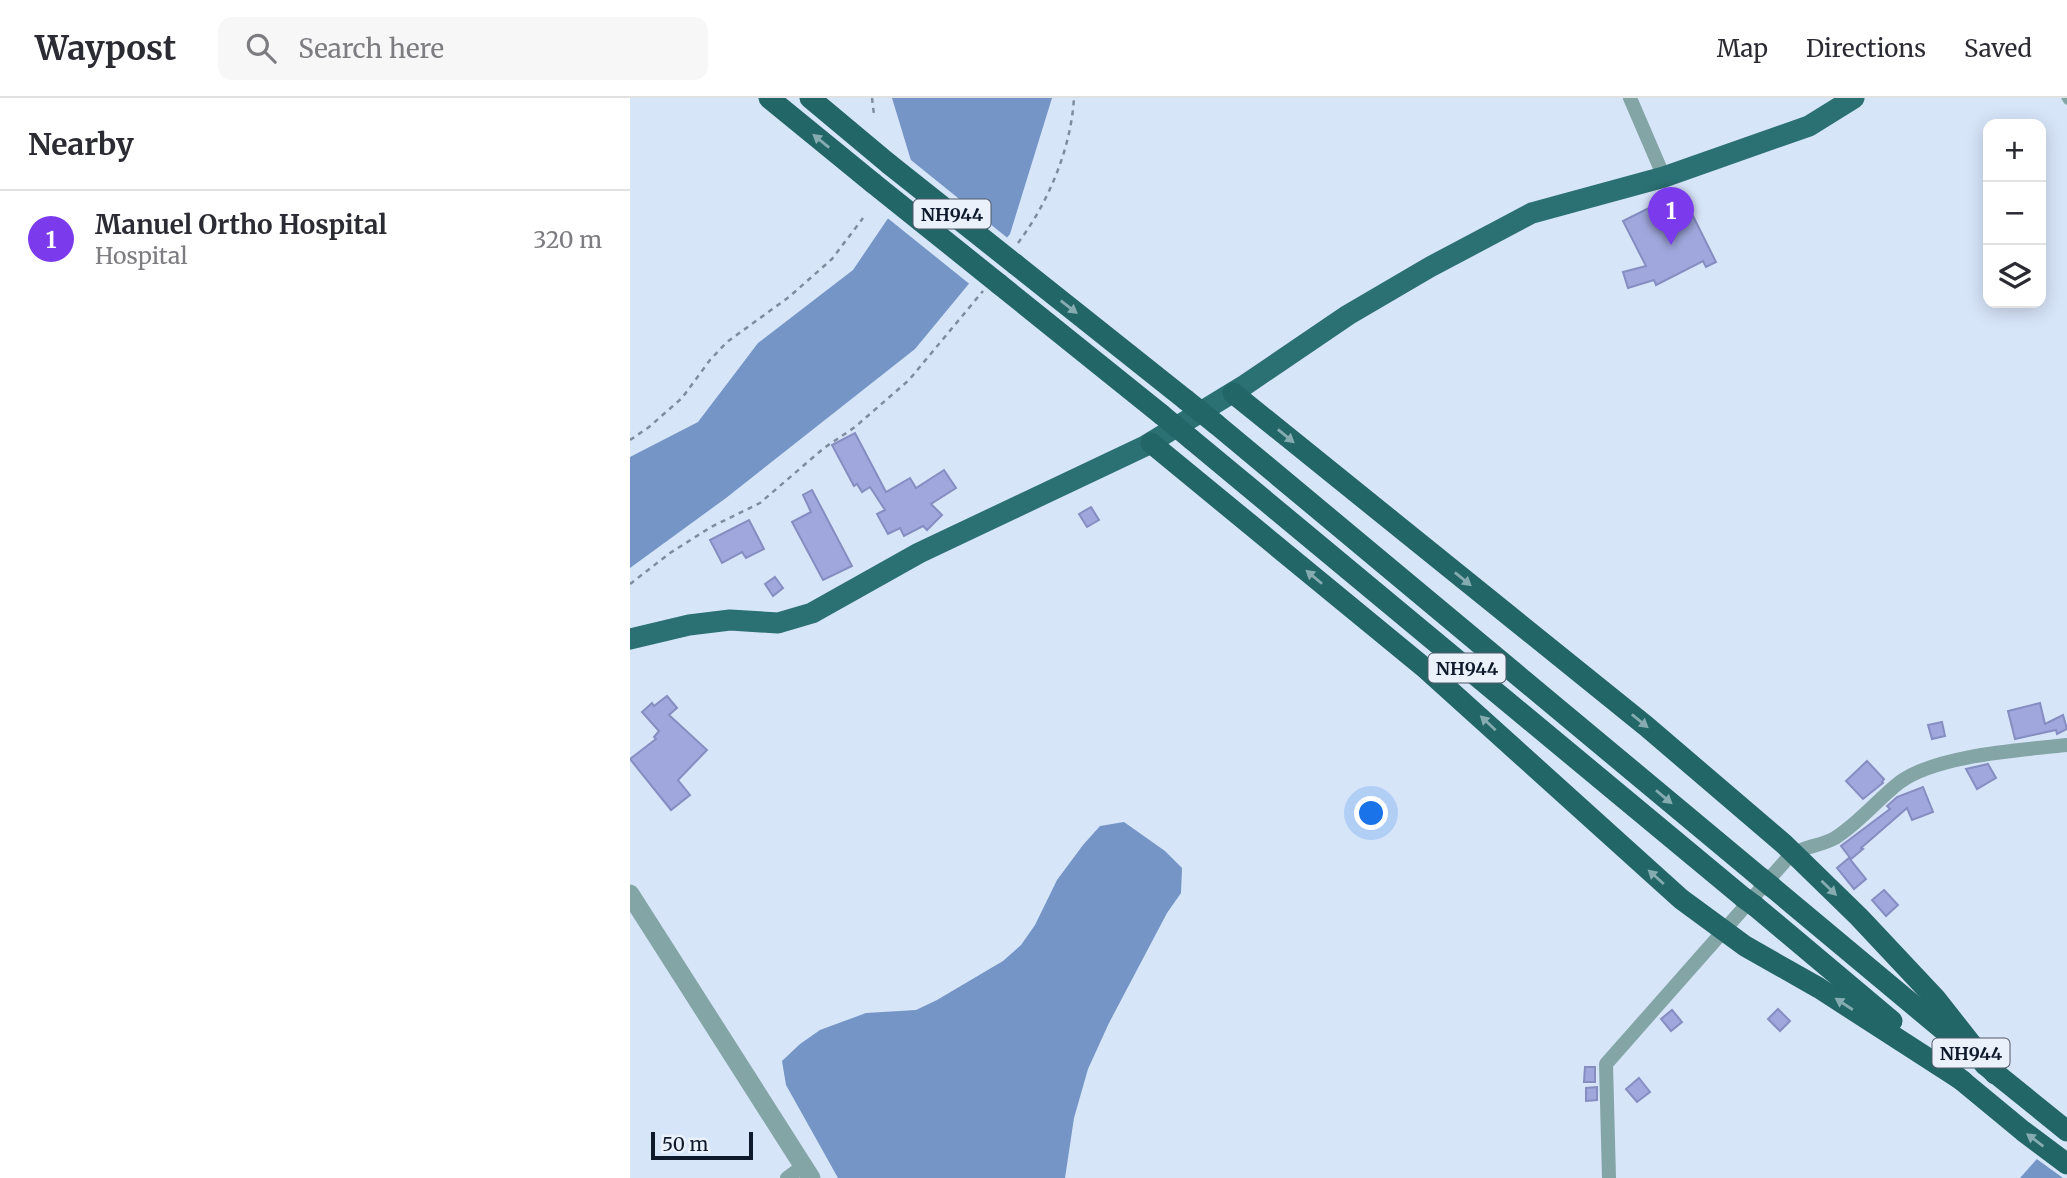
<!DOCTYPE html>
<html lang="en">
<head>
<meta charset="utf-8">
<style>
  body { margin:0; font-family:Merriweather,serif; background:#f7f7f7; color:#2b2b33 }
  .controls { position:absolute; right:21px; top:21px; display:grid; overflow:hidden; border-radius:14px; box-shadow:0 4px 18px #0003 }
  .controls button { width:63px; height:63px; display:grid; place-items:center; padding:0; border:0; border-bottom:2px solid #e1e1e2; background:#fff; color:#2b2b33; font:35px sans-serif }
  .scale { position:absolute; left:21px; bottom:18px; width:102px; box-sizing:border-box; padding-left:7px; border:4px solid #0e1a2c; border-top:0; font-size:19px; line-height:24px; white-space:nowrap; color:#0e1a2c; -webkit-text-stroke:5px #eaf1fb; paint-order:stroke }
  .you { position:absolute; left:742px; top:716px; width:24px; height:24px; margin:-18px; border:5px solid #fff; border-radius:50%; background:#1a73e8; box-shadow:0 0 0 10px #1a73e833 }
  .badge { display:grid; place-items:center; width:46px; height:46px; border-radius:50%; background:#7c3aed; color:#fff; font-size:23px; font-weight:700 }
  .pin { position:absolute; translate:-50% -58px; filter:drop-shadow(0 2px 4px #0008) }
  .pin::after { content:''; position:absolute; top:37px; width:24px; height:21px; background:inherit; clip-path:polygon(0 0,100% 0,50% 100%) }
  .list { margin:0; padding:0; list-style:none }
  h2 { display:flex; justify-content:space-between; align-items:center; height:91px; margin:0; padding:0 28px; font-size:30px }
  h2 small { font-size:23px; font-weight:400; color:#7c7c81 }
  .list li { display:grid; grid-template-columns:46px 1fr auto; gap:21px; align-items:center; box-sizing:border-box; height:98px; padding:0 28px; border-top:2px solid #e1e1e2 }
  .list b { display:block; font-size:26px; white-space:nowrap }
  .list p { margin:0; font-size:23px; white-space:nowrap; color:#7c7c81 }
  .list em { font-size:23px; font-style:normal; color:#7c7c81 }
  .icon { flex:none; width:38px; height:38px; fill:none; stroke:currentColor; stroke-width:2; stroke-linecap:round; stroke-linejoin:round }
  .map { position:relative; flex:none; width:1437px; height:1080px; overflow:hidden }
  header { display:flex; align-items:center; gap:42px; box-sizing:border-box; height:98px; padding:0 35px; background:#fff; border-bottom:2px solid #e1e1e2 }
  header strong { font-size:33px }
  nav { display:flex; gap:38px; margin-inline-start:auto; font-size:24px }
  .search { width:490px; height:63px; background:#f7f7f7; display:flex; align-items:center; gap:18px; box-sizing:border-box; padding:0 24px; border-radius:14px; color:#7c7c81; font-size:26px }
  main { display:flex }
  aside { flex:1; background:#fff }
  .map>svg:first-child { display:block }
  .water { fill:#7495c5 }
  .pier { fill:#d7e5f9 }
  .building { fill:#9fa7dc; stroke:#858dc1; stroke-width:2 }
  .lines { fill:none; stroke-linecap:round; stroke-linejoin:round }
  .path { stroke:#7f8c9f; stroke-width:2.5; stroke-dasharray:5 5; stroke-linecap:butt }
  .service { stroke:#84a5a6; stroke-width:7 }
  .minor { stroke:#84a5a6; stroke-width:14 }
  .tertiary { stroke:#84a5a6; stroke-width:19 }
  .primary { stroke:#2b7072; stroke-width:21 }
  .trunk { stroke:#226667; stroke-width:21 }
  .trunk-bridge { stroke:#226667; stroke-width:21 }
  .oneway { fill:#86acb1 }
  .labels { text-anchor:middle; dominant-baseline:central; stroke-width:7; stroke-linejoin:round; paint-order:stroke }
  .shield { fill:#eaf1fb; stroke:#505a6a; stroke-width:2 }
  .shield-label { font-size:18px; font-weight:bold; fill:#0e1a2c }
</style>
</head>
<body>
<header>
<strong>Waypost</strong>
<div class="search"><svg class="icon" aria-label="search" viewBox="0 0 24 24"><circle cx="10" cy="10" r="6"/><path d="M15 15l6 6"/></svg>Search here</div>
<nav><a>Map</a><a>Directions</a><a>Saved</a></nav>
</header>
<main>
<aside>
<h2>Nearby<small></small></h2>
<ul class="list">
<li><span class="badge">1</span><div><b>Manuel Ortho Hospital</b><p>Hospital</p></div><em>320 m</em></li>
</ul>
</aside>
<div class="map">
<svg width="1437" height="1080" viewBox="0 0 1437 1080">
  <rect width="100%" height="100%" fill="#d7e5f9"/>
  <g class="water">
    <polygon points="262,0 422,0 380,136 285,251 96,400 0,470 0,359 68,324 128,245 223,172 286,79"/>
    <polygon points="494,724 535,753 552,770 551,795 537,815 479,925 458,971 444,1020 435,1080 208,1080 156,987 152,963 170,946 190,932 236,915 286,912 307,902 373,863 391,847 405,827 427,782 453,747 470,728"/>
    <polygon points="1413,1054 1437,1080 1390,1080"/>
  </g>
  <g class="pier">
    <polygon points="276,58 380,142 342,188 255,118 282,78"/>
    <polygon points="1437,1030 1437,1080 1433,1080 1404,1059"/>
  </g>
  <g class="building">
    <polygon points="1051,94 1086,164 1076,169 1073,163 1026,187 1024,182 998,190 993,174 1016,168 993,123"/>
    <polygon points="225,335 256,394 280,380 286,390 314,372 326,390 301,406 312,417 297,432 293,428 274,438 270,430 258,436 247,416 255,412 240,389 232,394 227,386 224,388 202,347"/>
    <polygon points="182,392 222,468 193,482 162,424 181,414 173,397"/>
    <polygon points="461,409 469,422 457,429 449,416"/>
    <polygon points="119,422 134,451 116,460 112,454 92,465 80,442"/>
    <polygon points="145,479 153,490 143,498 135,486"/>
    <polygon points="37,598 47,610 39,617 77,652 48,682 60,697 41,712 0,661 26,641 24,639 29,633 12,614 22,605 24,608"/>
    <polygon points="1410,605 1415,626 1433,617 1437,631 1427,636 1426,632 1385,641 1378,613"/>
    <polygon points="1312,624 1315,638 1302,641 1298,627"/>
    <polygon points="1237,663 1254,681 1252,684 1253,685 1233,701 1216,683"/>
    <polygon points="1358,666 1366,680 1347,691 1336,671"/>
    <polygon points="1293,689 1303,714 1282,722 1277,710 1231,750 1233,751 1221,761 1211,748 1260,711 1257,708 1267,699"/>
    <polygon points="1219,760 1236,781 1224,791 1207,770"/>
    <polygon points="1254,792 1268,807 1256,818 1242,802"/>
    <polygon points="1148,911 1160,923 1150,933 1138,921"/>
    <polygon points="1042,912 1052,924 1041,933 1031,921"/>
    <polygon points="955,969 965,969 965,984 954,984"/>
    <polygon points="1009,980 1020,994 1007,1004 996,991"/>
    <polygon points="967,989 967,1002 956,1003 956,990"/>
  </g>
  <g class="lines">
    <g class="path">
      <polyline points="242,0 244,17"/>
      <path d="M388,145C418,105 441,51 444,0"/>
      <polyline points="0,342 19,329 52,300 80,262 97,244 159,199 202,161 233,120"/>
      <polyline points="0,486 40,455 81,429 130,405 194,350 225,329 279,282 353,193"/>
    </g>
    <polyline class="service" points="1435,0 1437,3"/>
    <g class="minor">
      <polyline points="1000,0 1034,79"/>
      <polyline points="157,1080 173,1068"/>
      <path d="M979,1080L976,966L1156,762C1174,746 1187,750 1205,740C1229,725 1248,701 1270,684C1307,657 1391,652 1437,647"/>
    </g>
    <polyline class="tertiary" points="0,796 181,1080"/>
    <polyline class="primary" points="0,541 59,527 100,522 148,525 182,515 289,455 515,348 615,287 718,217 800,169 902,115 1034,79 1179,28 1224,0"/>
    <g class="trunk">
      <polyline points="139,0 243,85"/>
      <polyline points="180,0 259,66"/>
      <polyline points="385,166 556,302"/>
      <polyline points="369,186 532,317"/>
      <polyline points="603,295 1016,628 1154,746 1229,819 1306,901 1365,976"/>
      <polyline points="586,326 1131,780"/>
      <polyline points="561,341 1114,800"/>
      <polyline points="521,345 796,571 1051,801 1115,848 1189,890 1333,983"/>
      <polyline points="1142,789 1330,946"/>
      <polyline points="1125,808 1262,923"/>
      <polyline points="1354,966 1437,1033"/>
      <polyline points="1324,976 1393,1033 1437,1066"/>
    </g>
    <g class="trunk-bridge">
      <polyline points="259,66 385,166"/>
      <polyline points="243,85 369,186"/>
      <polyline points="556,302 586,326"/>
      <polyline points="532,317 561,341"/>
      <polyline points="1131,780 1142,789"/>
      <polyline points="1114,800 1125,808"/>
    </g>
  </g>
  <defs><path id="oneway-solid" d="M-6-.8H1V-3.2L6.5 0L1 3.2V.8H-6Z" transform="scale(1.75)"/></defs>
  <g class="oneway">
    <use href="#oneway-solid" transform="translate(191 43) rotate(-141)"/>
    <use href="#oneway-solid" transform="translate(439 209) rotate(38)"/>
    <use href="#oneway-solid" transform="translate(656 338) rotate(39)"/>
    <use href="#oneway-solid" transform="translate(684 479) rotate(-140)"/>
    <use href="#oneway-solid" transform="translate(833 481) rotate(39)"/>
    <use href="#oneway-solid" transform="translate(1010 623) rotate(39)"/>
    <use href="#oneway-solid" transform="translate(858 625) rotate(-137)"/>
    <use href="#oneway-solid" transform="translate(1034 699) rotate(40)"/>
    <use href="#oneway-solid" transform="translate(1026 779) rotate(-138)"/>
    <use href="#oneway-solid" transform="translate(1199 790) rotate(44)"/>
    <use href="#oneway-solid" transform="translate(1214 906) rotate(-147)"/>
    <use href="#oneway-solid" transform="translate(1405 1042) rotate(-143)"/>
  </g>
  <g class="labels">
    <g class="shield">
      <rect x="283.5" y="101.5" width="77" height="29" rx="5"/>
      <rect x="798.5" y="555.5" width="77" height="29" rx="5"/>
      <rect x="1302.5" y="940.5" width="77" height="29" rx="5"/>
    </g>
    <g class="shield-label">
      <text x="322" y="116">NH944</text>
      <text x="837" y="570">NH944</text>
      <text x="1341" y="955">NH944</text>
    </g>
  </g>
</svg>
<div class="controls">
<button>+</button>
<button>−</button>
<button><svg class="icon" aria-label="layers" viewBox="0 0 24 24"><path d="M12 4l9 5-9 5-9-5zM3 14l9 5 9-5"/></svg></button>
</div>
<div class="scale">50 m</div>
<div class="you"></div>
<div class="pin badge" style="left:1041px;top:147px">1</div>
</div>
</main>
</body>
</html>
